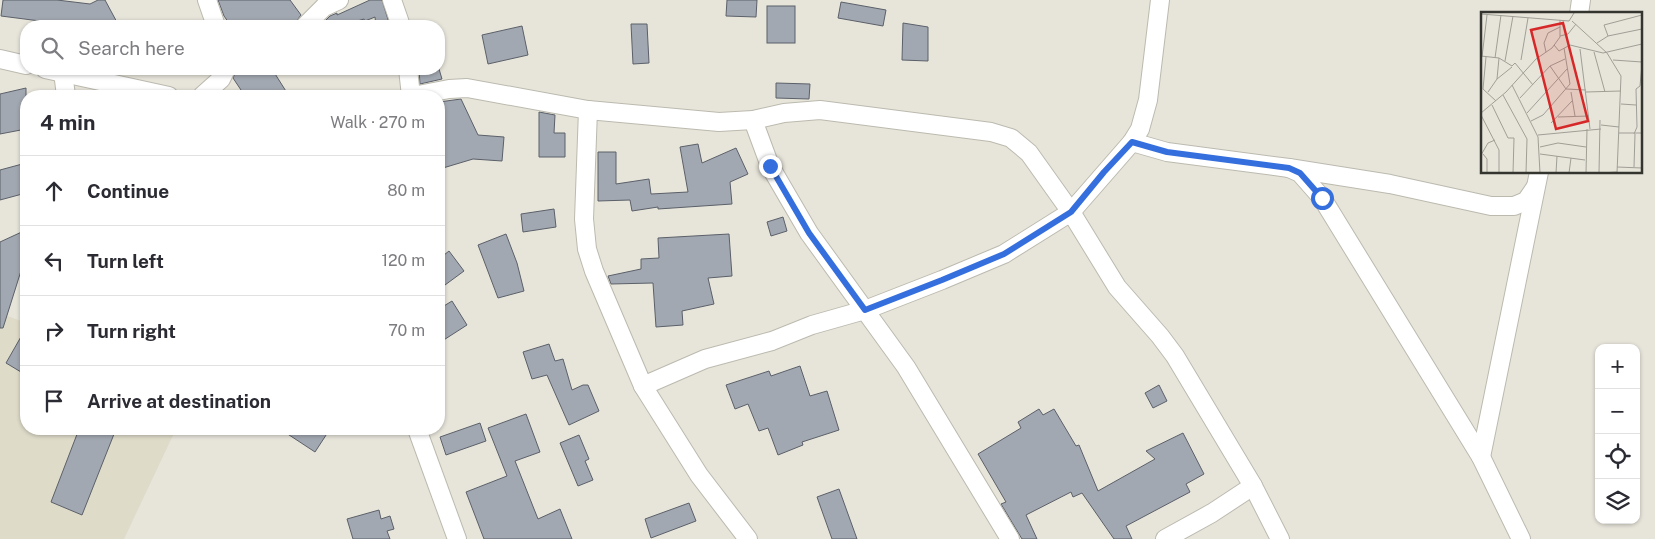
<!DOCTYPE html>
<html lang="en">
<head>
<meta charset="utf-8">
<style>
  body { margin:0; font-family:"Public Sans",sans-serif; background:#f2f2f3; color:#2b2b33 }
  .controls { position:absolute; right:15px; bottom:15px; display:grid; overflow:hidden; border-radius:10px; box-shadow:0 1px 4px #0004 }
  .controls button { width:45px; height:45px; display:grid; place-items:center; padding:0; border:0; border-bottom:1px solid #e1e1e2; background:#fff; color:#2b2b33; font:25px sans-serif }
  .stop { position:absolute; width:15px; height:15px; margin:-11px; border:4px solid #356fde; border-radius:50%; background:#fff }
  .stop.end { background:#356fde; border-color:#fff; box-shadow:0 1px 5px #0008 }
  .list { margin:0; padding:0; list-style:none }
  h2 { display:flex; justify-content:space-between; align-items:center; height:65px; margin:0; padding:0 20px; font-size:21px }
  h2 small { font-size:16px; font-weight:400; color:#7c7c81 }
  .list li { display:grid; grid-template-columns:32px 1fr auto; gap:15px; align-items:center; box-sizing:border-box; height:70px; padding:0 20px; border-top:1px solid #e1e1e2 }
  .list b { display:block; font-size:19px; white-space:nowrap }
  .list em { font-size:16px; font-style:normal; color:#7c7c81 }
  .icon { flex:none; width:28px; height:28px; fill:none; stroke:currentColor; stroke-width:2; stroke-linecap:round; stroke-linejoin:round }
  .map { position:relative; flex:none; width:1655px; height:539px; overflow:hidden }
  .search { position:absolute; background:#fff; box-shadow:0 1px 4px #0004; left:20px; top:20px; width:425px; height:55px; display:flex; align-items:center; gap:12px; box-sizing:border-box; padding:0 18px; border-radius:20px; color:#7c7c81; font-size:19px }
  .panel { position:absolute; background:#fff; box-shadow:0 1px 4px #0004; left:20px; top:90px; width:425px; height:345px; border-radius:20px }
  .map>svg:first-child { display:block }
  .built { fill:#dedbc9 }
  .building { fill:#a2a8b1; stroke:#5b6069 }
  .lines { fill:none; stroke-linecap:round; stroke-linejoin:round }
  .street-casing { stroke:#bcbaaf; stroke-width:20 }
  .street { stroke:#fff; stroke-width:18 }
  .route { stroke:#356fde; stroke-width:6 }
  .inset-road { fill:none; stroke:#a09f96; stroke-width:1 }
  .view { fill:#d62828; fill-opacity:0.15; stroke:#d62828; stroke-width:2.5 }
  .inset-edge { fill:none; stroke:#353530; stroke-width:2.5 }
</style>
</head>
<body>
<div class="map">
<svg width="1655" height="539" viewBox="0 0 1655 539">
  <rect width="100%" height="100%" fill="#e7e5da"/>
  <polygon class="built" points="0,313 26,323 26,429 176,429 124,539 0,539"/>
  <g class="building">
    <polygon points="3,0 57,0 90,4 98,0 105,0 119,26 79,26 1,16"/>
    <polygon points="218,0 290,0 301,15 293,26 231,26 224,16"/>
    <polygon points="370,0 382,0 390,26 376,26 375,17 365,21 364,19 341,26 320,26 330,16 337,13 337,15"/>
    <polygon points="727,0 757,0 756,17 726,16"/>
    <polygon points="841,2 886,10 883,26 838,18"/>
    <rect x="767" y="6" width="28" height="37"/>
    <polygon points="903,23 928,27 928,61 902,60"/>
    <polygon points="631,24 647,24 649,63 633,64"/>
    <polygon points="522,26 528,55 488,64 482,35"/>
    <polygon points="237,69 272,69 289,96 245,96 233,78"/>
    <polygon points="419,69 439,69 442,79 420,84"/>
    <polygon points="776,83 810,84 809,99 776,98"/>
    <polygon points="26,88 26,129 0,134 0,94"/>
    <polygon points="461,99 478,135 504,137 502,161 473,159 443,168 439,154 439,102"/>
    <polygon points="539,112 555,115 554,133 565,133 565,157 539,157"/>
    <polygon points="698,144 702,163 736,148 748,174 730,182 732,204 658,209 658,207 632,211 630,200 598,201 598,152 616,152 616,184 649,179 651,194 688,192 680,147"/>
    <polygon points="26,163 26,193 0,200 0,170"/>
    <polygon points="554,209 556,227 523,232 521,214"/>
    <polygon points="783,217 787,231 771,236 767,222"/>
    <polygon points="26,230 26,255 3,328 0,328 0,242"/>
    <polygon points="506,234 517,263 524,291 498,298 478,245"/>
    <polygon points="729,234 732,276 708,278 714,304 682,311 683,325 656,327 653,283 611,284 608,276 641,269 641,259 659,258 658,238"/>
    <polygon points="449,251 464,271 445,285 439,277 439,259"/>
    <polygon points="452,301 467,325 439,343 439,309"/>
    <polygon points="26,328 26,375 6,363"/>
    <polygon points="549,344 555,361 563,359 572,390 583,385 588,385 599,411 569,425 547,375 532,379 523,352"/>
    <polygon points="800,366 810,396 827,391 839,430 802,442 803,445 778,455 768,428 759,431 748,404 735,409 726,385 769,371 771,376"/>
    <polygon points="1159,385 1167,401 1153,408 1145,393"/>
    <polygon points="1039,409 1043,415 1054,409 1076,446 1079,445 1098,491 1155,459 1146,451 1183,433 1204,474 1186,484 1190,492 1126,526 1132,539 1114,539 1082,493 1073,497 1071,492 1026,515 1037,539 1022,539 1001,504 1006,502 978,454 1021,428 1018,422"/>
    <polygon points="526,414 540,452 515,461 538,519 560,509 572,539 484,539 466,492 507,476 488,428"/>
    <polygon points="480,423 486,441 446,455 440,437"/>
    <polygon points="79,429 116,429 82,515 51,502"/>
    <polygon points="280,429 330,429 315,452"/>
    <polygon points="579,435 589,459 585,461 593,480 578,486 560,443"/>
    <polygon points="839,489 857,539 832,539 817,497"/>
    <polygon points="689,503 696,521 651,538 645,519"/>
    <polygon points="379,510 381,519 390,516 394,529 387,531 390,539 353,539 347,519"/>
  </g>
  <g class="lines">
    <g class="street-casing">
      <g id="street">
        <polyline points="207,0 216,26"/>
        <polyline points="392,0 401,26"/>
        <polyline points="1579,14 1581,0"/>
        <polyline points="305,26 324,7 339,0"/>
        <polyline points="0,59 26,65"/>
        <polyline points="45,69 169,96"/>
        <polyline points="408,69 411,96"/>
        <polyline points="63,72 66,96"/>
        <polyline points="202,96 221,79 226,69"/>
        <polyline points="413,96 449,89 467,88 588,110 719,122 753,120 784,113 820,110 991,132 1011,138 1029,153 1071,212 1117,287 1160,336 1175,356 1253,486 1280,539"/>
        <polyline points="588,110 584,219 587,249 594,271 643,386 699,475 748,539"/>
        <polyline points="753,120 770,166 809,233 906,367 1010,539"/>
        <polyline points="1132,142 1167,152 1289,168 1390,184 1491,206 1514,206 1526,201 1535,188"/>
        <polyline points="1289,168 1300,173 1322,198 1481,457 1521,539"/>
        <polyline points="643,386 705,359 772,341 812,325 865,310 942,280 1004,254 1071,212 1132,142 1140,129 1148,100 1160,0"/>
        <polyline points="417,429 457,539"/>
        <polyline points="1481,457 1539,172"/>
        <polyline points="1165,539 1212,513 1253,486"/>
      </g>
    </g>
    <use href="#street" class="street"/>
  </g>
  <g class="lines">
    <polyline class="route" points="770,166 809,233 865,310 942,280 1004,254 1071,212 1104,172 1132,142 1167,152 1289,168 1300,173 1322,198"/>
  </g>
  <g transform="translate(1481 12)">
    <rect width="161" height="161" fill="#e7e5da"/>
    <path class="inset-road" d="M0,2L88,9L93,1M91,9L126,41L140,64L136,161M79,24L87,22L95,12M127,24L123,13L161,3M116,31L127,24L161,17M73,33L78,39L89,33L122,41L161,32M99,37L109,117M65,40L63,31L67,21L79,15M113,40L124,80M0,44L18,46L31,54L34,51L52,73M1,45L6,3M5,45L2,77L15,89M14,46L20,3M18,46L16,67L31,55M40,48L47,6M132,48L161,50M24,49L32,4M69,54L85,77L105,78M31,73L57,125L59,161M7,80L16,67M90,80L94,104M105,80L140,79M22,83L46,127L45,161M39,86L69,54L84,47M140,92L155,93M11,93L27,126H33L32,161M0,101L25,80L55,47L71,36L79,25V8M46,101L86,57M0,103L18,138V161M77,105L108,104M50,109L62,103L89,72L83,36M70,111L91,89M120,113L138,115M138,121H161M153,122L156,115L155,77L159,74L161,52M57,123L120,117M59,135L77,131L105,135M2,142L6,147V161M59,142L104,148M0,143L7,131L14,128M136,155L161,156M153,155L154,122M75,161L76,144M88,161L90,146M105,161L106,117M118,161L119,108M120,161L136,160"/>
    <path class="view" d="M82,11L107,109L75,117L50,18Z"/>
    <rect width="161" height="161" class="inset-edge"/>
  </g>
</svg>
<div class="controls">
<button>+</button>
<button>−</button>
<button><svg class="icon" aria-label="locate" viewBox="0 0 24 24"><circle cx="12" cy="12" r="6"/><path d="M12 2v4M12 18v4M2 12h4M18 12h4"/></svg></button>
<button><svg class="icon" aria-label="layers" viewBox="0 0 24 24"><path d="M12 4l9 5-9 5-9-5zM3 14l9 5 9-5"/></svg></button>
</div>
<div class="stop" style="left:1322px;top:198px"></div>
<div class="stop end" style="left:770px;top:166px"></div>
<div class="search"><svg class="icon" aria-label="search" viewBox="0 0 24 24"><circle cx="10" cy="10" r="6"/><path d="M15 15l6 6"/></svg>Search here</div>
<section class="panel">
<h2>4 min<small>Walk · 270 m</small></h2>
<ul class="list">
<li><svg class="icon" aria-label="ahead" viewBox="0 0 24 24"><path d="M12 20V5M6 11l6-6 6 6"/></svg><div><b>Continue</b></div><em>80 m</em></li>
<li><svg class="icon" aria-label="left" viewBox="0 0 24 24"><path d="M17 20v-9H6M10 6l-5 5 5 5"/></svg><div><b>Turn left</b></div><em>120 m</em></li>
<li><svg class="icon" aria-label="right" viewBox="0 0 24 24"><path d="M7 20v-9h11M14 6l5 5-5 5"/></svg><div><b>Turn right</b></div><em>70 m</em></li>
<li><svg class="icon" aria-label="arrive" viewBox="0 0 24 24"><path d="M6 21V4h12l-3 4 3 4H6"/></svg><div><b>Arrive at destination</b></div></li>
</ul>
</section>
</div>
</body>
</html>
